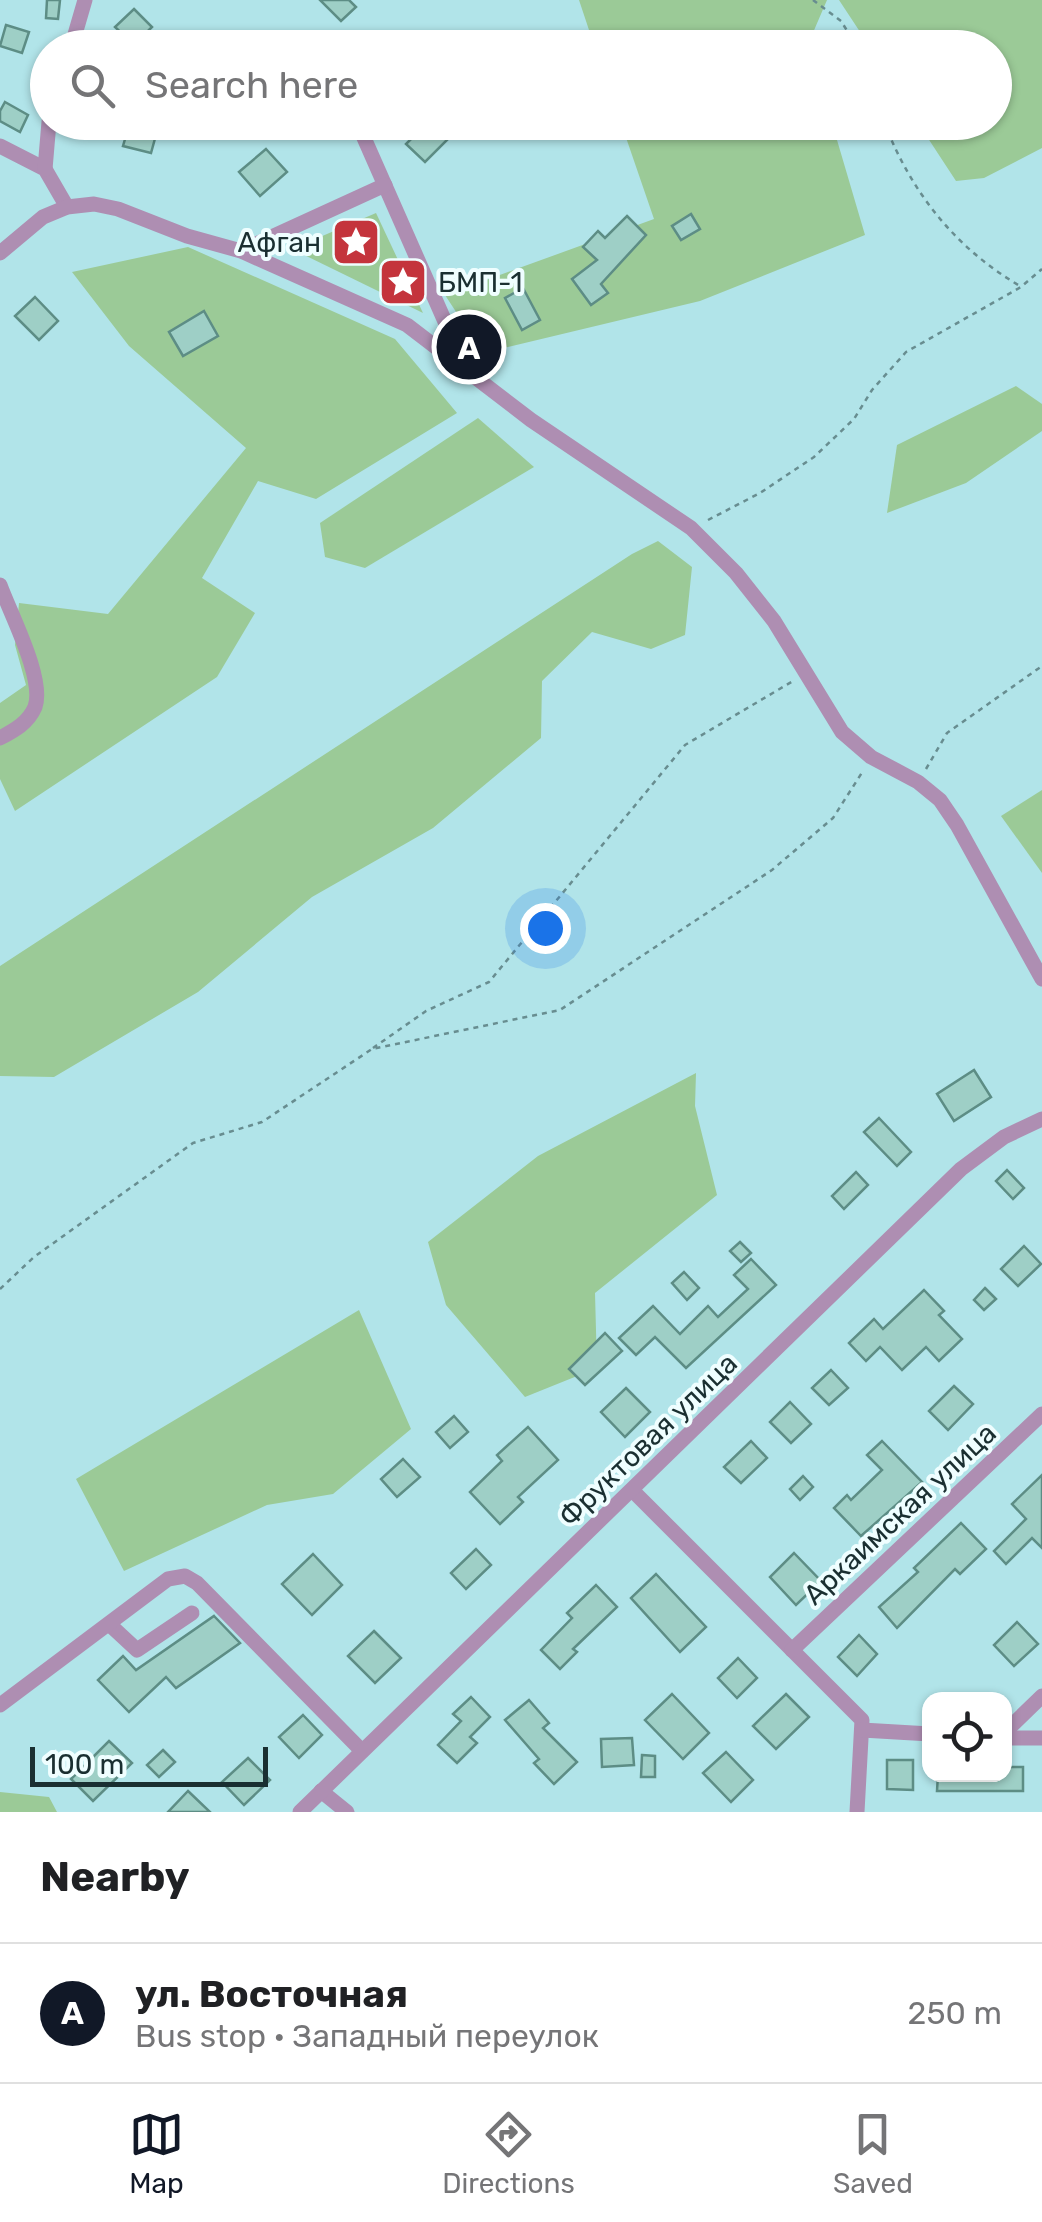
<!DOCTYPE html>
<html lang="en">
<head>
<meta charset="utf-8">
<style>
  body { margin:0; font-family:Rubik,sans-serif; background:#f2f2f2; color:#202124 }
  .controls { position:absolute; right:30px; bottom:30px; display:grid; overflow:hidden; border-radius:20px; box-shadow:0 2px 8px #0004 }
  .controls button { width:90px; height:90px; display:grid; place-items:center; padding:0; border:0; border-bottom:2px solid #e0e0e0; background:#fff; color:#202124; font:50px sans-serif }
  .scale { position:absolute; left:30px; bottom:25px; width:238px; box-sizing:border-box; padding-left:10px; border:5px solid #1a2f31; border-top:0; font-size:28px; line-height:35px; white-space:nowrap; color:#1a2f31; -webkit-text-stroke:8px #effeff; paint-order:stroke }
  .you { position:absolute; left:545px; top:928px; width:35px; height:35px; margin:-25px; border:8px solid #fff; border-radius:50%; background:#1a73e8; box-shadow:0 0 0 15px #1a73e833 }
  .badge { display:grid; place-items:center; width:65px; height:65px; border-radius:50%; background:#111827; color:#fff; font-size:32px; font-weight:700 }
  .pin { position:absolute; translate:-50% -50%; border:5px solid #fff; box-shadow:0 2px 10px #0006 }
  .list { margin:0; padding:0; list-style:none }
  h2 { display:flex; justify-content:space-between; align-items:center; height:130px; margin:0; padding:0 40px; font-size:42px }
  h2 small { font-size:32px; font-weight:400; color:#757577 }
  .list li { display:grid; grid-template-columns:65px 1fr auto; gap:30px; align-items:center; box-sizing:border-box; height:140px; padding:0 40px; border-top:2px solid #e0e0e0 }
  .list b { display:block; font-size:38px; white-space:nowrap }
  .list p { margin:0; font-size:32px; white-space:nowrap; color:#757577 }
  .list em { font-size:32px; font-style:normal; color:#757577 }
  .icon { flex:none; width:55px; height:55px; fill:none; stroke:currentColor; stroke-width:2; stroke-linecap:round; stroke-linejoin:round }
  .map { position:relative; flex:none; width:1042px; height:1812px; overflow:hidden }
  .search { position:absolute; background:#fff; box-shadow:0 2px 8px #0004; left:30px; right:30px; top:30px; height:110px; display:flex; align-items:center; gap:25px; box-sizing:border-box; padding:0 35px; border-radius:55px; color:#757577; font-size:38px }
  .sheet { height:270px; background:#fff }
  nav { display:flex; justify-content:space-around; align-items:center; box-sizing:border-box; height:140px; border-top:2px solid #e0e0e0; background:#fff; font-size:28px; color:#757577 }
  nav a { display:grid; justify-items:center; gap:5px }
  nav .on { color:#111827 }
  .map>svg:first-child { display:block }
  .green { fill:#9bca97 }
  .building { fill:#9ecfc6; stroke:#5d8d85; stroke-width:2.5 }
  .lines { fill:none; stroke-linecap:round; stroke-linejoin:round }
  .path { stroke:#688d90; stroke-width:2.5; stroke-dasharray:5 5; stroke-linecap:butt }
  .minor { stroke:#ae8eb2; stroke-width:15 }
  .labels { text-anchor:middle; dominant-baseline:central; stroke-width:8; stroke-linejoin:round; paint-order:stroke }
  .poi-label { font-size:28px; fill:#1a2f31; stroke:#effeff; text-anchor:end }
  .street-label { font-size:28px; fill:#1a2f31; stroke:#effeff }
</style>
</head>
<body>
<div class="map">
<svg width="1042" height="1812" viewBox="0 0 1042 1812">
  <rect width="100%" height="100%" fill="#b1e4e9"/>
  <g class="green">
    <polygon points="579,0 827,0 809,42 810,47 595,48"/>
    <polygon points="839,0 1042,0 1042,148 984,178 956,181 918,123 994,122 994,48 870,47"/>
    <polygon points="621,123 832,123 865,235 700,301 483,353 445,295 654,219"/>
    <polygon points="376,213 423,313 292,249"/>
    <polygon points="188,247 395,339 457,413 316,499 258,481 202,578 255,613 217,677 15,811 0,779 0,703 26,685 15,645 19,603 108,614 246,448 129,346 72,272"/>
    <polygon points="1016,386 1042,404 1042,431 966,483 887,513 897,445"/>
    <polygon points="478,418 534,467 365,568 325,557 320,523"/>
    <polygon points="658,541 692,567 685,635 651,649 592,632 542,681 541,738 433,828 312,897 198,992 54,1077 0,1076 0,966 632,554"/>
    <polygon points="1042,790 1042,873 1001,816"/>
    <polygon points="696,1073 695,1106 717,1195 595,1293 597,1368 525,1397 446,1305 428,1242 538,1156"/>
    <polygon points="359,1310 411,1429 333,1494 267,1505 124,1571 76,1479"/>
    <polygon points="0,1792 49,1797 57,1812 0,1812"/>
  </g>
  <g class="building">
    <polygon points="47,0 60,0 58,19 46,18"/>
    <polygon points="320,0 349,0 356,7 341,21"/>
    <polygon points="134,9 152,27 134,45 115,27"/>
    <polygon points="6,25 29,32 22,53 0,46"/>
    <polygon points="5,102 28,115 20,132 0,121 0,111"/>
    <polygon points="130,122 159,124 151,153 123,146"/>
    <polygon points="428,122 434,122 449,138 425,162 406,144"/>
    <polygon points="266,149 287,172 260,196 239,172"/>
    <polygon points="691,214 700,229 681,240 672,226"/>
    <polygon points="627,216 646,235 601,284 608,293 591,305 572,279 597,260 583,247 598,231 605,238"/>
    <polygon points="523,288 540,320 522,330 505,298"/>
    <polygon points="35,297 58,321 39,340 15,316"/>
    <polygon points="204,311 218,336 183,356 169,332"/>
    <polygon points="974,1070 991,1097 954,1121 937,1094"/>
    <polygon points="879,1118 911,1152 897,1166 864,1132"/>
    <polygon points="1007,1170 1024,1188 1013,1199 996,1181"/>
    <polygon points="856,1172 868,1185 844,1209 832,1196"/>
    <polygon points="740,1242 751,1253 741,1262 730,1251"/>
    <polygon points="1024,1246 1041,1264 1018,1286 1001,1269"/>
    <polygon points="751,1259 776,1285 686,1368 655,1337 636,1355 619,1338 653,1306 680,1334 708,1306 718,1317 748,1289 734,1275"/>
    <polygon points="684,1272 699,1288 687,1300 672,1283"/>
    <polygon points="985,1288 996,1299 984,1310 974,1300"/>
    <polygon points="924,1290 944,1311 939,1315 962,1339 939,1361 926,1347 902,1370 880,1347 866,1361 849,1343 874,1319 883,1329"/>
    <polygon points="605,1333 622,1351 585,1385 569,1369"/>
    <polygon points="831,1370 848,1388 829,1405 812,1388"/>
    <polygon points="954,1386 973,1404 948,1430 929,1411"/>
    <polygon points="626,1388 650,1412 625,1437 601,1412"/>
    <polygon points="790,1402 811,1424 791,1443 770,1422"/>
    <polygon points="454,1416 468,1432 450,1448 436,1432"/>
    <polygon points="528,1427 558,1460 518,1497 523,1502 500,1524 470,1492 502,1461 497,1455"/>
    <polygon points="751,1441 767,1458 741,1483 724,1467"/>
    <polygon points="882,1441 922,1482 861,1536 834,1508 847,1495 851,1500 882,1470 867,1455"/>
    <polygon points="403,1459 420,1477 397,1497 381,1479"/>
    <polygon points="1042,1475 1042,1548 1032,1538 1006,1564 994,1551 1026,1519 1012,1504"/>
    <polygon points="803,1476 813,1487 800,1500 790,1489"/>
    <polygon points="961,1523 986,1549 960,1574 955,1569 897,1628 879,1607 918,1572 914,1568"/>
    <polygon points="476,1549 491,1565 466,1589 451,1573"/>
    <polygon points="794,1553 821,1581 796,1605 770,1577"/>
    <polygon points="313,1554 342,1585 312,1615 282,1584"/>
    <polygon points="656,1574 706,1627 680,1652 631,1598"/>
    <polygon points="596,1585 617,1607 573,1649 577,1652 560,1669 541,1650 572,1618 567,1613"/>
    <polygon points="214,1616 240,1643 176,1688 166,1677 129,1712 98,1680 123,1656 136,1670"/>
    <polygon points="1017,1622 1038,1644 1014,1666 994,1645"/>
    <polygon points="374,1631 401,1658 375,1683 348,1656"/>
    <polygon points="859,1635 877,1654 857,1676 838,1657"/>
    <polygon points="738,1658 757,1678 737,1698 718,1678"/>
    <polygon points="672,1694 709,1733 683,1759 645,1720"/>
    <polygon points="786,1694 809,1717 776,1749 753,1726"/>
    <polygon points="471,1697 490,1717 470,1737 477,1743 457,1763 438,1745 461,1721 453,1714"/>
    <polygon points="529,1700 549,1723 543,1728 577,1762 554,1784 534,1763 539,1759 505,1720"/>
    <polygon points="303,1715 322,1735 299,1758 279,1737"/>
    <polygon points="632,1738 634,1765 602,1767 601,1739"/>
    <polygon points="109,1741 132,1763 93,1801 71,1779"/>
    <polygon points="163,1750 175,1762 159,1777 147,1765"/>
    <polygon points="726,1752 753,1780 731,1802 703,1773"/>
    <polygon points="642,1755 655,1756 655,1777 641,1777"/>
    <polygon points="248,1758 270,1780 244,1805 222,1782"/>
    <polygon points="887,1760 913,1760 913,1790 887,1789"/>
    <polygon points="1004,1767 1023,1767 1023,1791 937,1791 938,1774 1004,1774"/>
    <polygon points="188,1791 210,1812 168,1812"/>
  </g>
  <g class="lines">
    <g class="path">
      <polyline points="813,0 841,21 858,48"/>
      <path d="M884,122C911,192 955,248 1020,286"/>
      <polyline points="708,520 760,493 814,457 854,419 872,390 906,352 1021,287 1042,269"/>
      <polyline points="926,769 947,733 1042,666"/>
      <polyline points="373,1048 426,1011 489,982 685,745 793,681"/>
      <polyline points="0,1289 34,1257 193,1143 262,1122 372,1049 560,1010 772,870 833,818 863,771"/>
    </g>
    <g class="minor">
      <polyline points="71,48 85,0"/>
      <polyline points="357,122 465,367"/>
      <polyline points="0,146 45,169 67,207"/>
      <polyline points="45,169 49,122"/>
      <polyline points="241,251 385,185"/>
      <polyline points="0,253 43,217 67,207 94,204 118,209 187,236 241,251 407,325 531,420 691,528 736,573 774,621 842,732 871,757 918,782 940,800 957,825 1042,979"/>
      <path d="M0,585C10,613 45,679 35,707C28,723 15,730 0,738"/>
      <polyline points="633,1491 862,1720 857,1812"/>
      <polyline points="109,1624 137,1650 192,1613"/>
      <polyline points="792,1650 1042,1414"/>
      <polyline points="0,1705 168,1579 185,1576 197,1583 362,1751"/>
      <polyline points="862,1730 930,1734"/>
      <polyline points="1004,1733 1042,1696"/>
      <polyline points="1004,1738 1042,1738"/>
      <polyline points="321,1791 347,1812"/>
      <polyline points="300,1812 961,1169 1004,1137 1042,1119"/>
    </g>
  </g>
  <defs>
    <g id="sight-square" transform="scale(2.5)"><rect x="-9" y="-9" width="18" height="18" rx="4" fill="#c4343c" stroke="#effeff"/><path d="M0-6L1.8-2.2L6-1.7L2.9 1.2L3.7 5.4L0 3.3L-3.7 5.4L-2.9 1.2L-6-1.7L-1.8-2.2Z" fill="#fff"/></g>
  </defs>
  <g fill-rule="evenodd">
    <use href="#sight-square" x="356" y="242"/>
    <use href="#sight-square" x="403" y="282"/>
  </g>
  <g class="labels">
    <g class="poi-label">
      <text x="321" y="242">Афган</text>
      <text x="438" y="282" text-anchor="start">БМП-1</text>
    </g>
    <g class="street-label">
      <text transform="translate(648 1440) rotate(-44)">Фруктовая улица</text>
      <text transform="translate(900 1514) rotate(-43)">Аркаимская улица</text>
    </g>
  </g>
</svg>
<div class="controls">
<button><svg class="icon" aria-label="locate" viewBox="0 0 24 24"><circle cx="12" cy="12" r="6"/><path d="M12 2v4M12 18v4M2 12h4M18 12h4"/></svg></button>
</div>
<div class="scale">100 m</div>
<div class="you"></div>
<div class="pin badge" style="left:469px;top:347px">A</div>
<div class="search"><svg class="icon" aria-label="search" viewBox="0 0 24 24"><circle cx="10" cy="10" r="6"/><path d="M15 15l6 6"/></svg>Search here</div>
</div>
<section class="sheet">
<h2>Nearby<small></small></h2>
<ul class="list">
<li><span class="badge">A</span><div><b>ул. Восточная</b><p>Bus stop · Западный переулок</p></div><em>250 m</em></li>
</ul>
</section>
<nav>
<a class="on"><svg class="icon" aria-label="map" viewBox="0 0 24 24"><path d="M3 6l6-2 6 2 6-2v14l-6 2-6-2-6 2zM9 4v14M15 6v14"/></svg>Map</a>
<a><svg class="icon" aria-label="directions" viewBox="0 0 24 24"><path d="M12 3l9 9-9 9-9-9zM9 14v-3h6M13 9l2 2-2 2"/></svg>Directions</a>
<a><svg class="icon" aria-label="saved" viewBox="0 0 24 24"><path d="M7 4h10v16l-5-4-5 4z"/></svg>Saved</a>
</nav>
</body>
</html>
